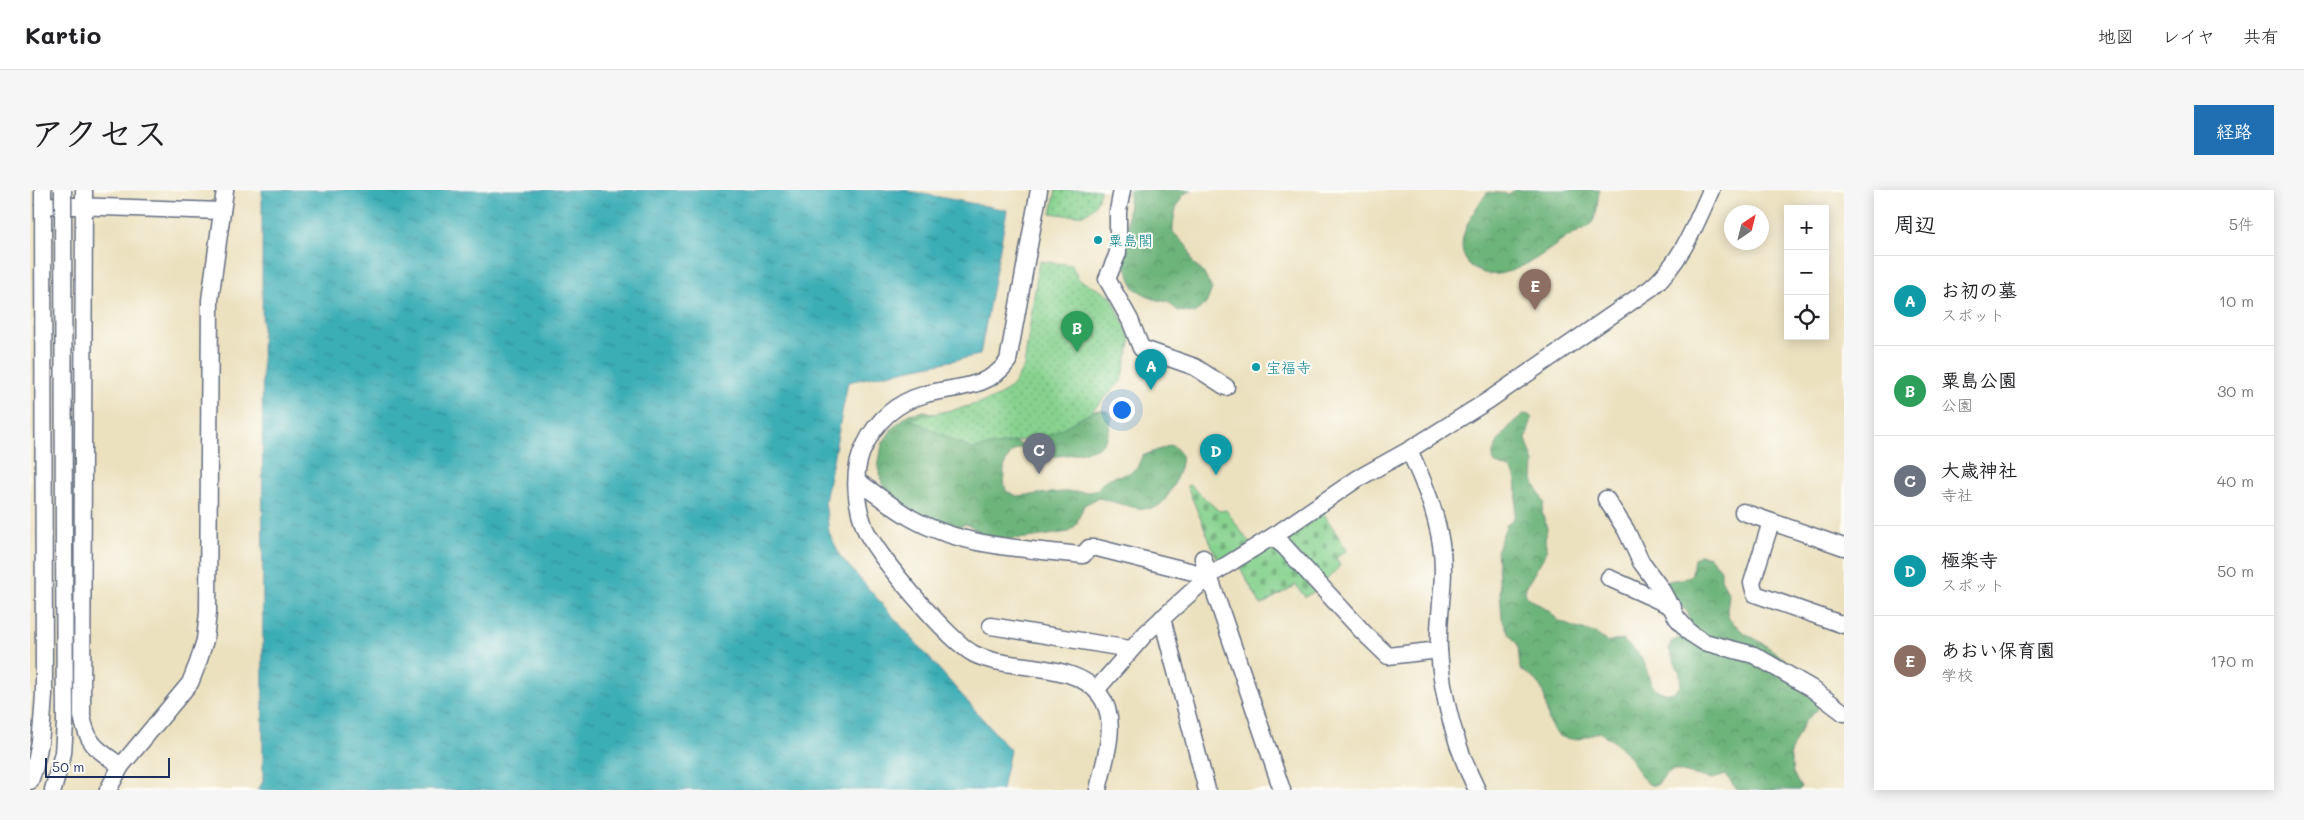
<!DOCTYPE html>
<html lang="ja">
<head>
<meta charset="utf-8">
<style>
  body { margin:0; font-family:Mali,"Klee One",sans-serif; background:#f6f6f6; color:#202124 }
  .controls { position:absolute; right:15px; top:15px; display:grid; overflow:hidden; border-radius:0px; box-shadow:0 2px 12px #0003 }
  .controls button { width:45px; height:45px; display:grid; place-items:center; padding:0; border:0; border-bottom:1px solid #e0e0e0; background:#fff; color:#202124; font:25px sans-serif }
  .compass { position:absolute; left:1694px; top:15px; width:45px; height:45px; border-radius:50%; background:#fff; box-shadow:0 2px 12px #0003; rotate:35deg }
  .scale { position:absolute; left:15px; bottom:12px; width:125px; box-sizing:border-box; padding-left:5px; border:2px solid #1b2f5e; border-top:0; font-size:14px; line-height:18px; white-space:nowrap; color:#1b2f5e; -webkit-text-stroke:4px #fdfcf7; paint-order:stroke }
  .you { position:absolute; left:1091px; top:219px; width:18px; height:18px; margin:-12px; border:4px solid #fff; border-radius:50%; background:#1a73e8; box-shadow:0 0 0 8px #1a73e833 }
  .badge { display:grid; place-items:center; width:32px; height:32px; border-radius:50%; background:#1f6fb2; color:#fff; font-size:16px; font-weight:700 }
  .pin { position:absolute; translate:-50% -41px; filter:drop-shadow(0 1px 2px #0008) }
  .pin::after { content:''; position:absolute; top:26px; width:18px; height:15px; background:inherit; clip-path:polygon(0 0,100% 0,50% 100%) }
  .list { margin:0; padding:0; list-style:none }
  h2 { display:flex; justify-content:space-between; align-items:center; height:65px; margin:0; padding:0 20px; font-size:21px }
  h2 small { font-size:16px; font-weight:400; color:#757577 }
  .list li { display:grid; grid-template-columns:32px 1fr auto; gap:15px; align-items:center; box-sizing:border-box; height:90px; padding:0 20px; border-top:1px solid #e0e0e0 }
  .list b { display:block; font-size:19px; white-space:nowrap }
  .list p { margin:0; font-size:16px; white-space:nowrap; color:#757577 }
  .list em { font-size:16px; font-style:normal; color:#757577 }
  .icon { flex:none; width:28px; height:28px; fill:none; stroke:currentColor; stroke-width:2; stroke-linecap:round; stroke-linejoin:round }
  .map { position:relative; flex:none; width:1814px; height:600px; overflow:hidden; border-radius:0px }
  header { display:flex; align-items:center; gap:30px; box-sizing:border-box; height:70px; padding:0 25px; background:#fff; border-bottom:1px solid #e0e0e0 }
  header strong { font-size:24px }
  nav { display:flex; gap:28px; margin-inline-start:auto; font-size:18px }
  .intro { display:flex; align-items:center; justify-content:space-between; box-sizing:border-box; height:120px; padding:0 30px }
  h1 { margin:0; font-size:35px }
  .button { padding:12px 22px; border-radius:0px; background:#1f6fb2; color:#fff; font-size:18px; font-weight:700 }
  main { display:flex; gap:30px; padding:0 30px }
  aside { flex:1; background:#fff; border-radius:0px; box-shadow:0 2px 12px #0003 }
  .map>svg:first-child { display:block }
  .forest { fill:url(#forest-crowns); stroke:#44726c }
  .cemetery { fill:url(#cemetery-stones); stroke:#518076 }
  .park { fill:url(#park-dots); stroke:#518076 }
  .water { fill:url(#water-ripples); stroke:#2b6e8a }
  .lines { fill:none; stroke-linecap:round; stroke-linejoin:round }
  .minor-casing { stroke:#646d80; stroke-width:19 }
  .minor { stroke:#fff; stroke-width:16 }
  .minor-bridge-casing { stroke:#646d80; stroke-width:19; stroke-linecap:butt }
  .minor-bridge { stroke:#fff; stroke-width:16 }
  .culture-dot { fill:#0f9aa8; stroke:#fdfcf7; stroke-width:2 }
  .labels { text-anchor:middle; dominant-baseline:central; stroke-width:4; stroke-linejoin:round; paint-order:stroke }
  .culture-label { font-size:15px; fill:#0d838f; stroke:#fdfcf7; text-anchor:start }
</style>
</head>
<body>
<header>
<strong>Kartio</strong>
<nav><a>地図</a><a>レイヤ</a><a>共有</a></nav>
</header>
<div class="intro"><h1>アクセス</h1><a class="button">経路</a></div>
<main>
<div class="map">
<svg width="1814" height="600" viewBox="0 0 1814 600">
  <defs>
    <pattern id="forest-crowns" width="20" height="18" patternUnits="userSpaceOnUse" patternTransform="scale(1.25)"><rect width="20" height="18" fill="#6db47a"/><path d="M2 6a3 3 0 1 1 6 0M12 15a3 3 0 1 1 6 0" fill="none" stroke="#599367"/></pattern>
    <pattern id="cemetery-stones" width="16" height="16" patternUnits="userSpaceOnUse" patternTransform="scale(1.25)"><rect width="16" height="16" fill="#87d28f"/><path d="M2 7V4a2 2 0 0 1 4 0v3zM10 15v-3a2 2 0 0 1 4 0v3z" fill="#6eab78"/></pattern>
    <pattern id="park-dots" width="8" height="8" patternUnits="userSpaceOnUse" patternTransform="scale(1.25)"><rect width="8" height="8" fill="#87d28f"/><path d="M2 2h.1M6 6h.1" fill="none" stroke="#6eab78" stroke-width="1.8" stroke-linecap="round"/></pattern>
    <pattern id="water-ripples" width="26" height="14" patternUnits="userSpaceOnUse" patternTransform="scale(1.25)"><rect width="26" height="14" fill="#3badb5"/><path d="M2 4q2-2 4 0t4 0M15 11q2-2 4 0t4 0" fill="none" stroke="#318d96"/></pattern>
  </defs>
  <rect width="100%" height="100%" fill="#fdfcf7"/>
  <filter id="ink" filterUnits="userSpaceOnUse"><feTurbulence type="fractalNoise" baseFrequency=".02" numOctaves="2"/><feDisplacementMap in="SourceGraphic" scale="10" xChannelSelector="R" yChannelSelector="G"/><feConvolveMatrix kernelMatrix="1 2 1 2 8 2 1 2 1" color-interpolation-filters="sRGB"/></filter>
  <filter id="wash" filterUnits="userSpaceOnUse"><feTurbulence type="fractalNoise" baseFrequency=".0096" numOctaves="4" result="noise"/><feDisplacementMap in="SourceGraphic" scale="20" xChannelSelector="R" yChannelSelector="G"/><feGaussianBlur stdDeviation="1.12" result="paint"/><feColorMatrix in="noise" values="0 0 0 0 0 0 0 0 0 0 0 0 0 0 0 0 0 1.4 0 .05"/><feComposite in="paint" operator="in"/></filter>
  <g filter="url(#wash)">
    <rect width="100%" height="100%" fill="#ece1bf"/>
    <g class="forest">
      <path d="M1100,0H1162C1146,5 1143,28 1143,42L1158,57L1163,73L1173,82L1182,99L1176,114L1164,123L1148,121L1138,112L1123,109L1104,98L1094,72Z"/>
      <path d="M1485,0H1570C1566,9 1569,21 1564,29C1560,39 1545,42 1536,48C1517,61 1496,78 1473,83C1463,86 1453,84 1445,79C1416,60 1443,21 1458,2L1479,4Z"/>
      <path d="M1072,220L1078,222L1082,229C1079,237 1079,248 1072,254C1063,264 1016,268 1002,267L998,261L989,258C972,267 972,283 976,301L987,306L1033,302H1059L1068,299L1074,291L1085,286L1097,284L1107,278L1112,266L1141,255C1145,257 1150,261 1151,266C1154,275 1138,312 1128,316C1114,324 1084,311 1068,308L1054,315L1046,335L1039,342L998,348L973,349L954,347L941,336L936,334L923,338L905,332L880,320L854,300L848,278L852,254L862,239L879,224L895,221L983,250L993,256H1007L1024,236L1049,222Z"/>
      <path d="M1495,224L1499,225L1502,228L1496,249L1504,273L1503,290L1514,313L1512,322L1517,338L1515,350L1517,361L1495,399L1496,406L1519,421L1529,431L1545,438L1565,443L1577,452L1592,450C1598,455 1606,460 1610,466C1620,478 1615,499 1635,503C1642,504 1646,501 1651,495L1650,483L1639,460L1641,452L1649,448C1666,451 1685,455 1701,462C1722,471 1778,497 1789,515L1788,519L1774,532L1760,563L1763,583L1771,598L1769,600H1707L1696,585L1682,589L1644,580L1637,583L1627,595H1620C1611,588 1610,583 1604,574C1595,560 1584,550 1569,542C1561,544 1555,549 1547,549C1511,551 1521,517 1511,498C1506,489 1497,484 1490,479L1488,455L1479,444L1472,428L1468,376L1467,359L1477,334L1484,328C1486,316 1491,288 1480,279C1475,275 1465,277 1463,270C1459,257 1484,229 1495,224Z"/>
      <path d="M1670,365L1680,367L1691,379V389L1699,404L1697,421L1699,429L1713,442L1734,454L1762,475V479L1686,451L1660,436C1658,418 1658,423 1646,412C1642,408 1639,402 1636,397L1638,391L1657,388L1662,383L1664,369Z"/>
    </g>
    <g class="cemetery">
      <polygon points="1160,295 1189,321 1196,320 1221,355 1189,373 1157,296"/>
      <polygon points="1292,321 1317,360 1306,368 1310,376 1294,392 1253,348"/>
      <polygon points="1244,354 1289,399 1275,407 1266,395 1231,415 1209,376"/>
    </g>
    <g class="park">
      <path d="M1026,0H1070C1065,30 1046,27 1021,23Z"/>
      <path d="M1009,71L1042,75L1048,89L1081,106L1101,149L1092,190L1060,223L1017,246L942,259L880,229C903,223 960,215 976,201C985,194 989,185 994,176Z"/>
    </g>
    <polygon class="water" points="232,0 873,0 977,20 950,165 818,192 795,312 799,342 810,366 980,560 972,600 227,600 233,592"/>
  </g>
  <g filter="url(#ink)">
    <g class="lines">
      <g class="minor-casing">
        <g id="minor">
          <path d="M54,0L52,526C58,556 67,559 91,576"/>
          <path d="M1009,0L978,171C958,200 923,196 893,205C866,213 847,230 835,255C822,279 825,311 834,336C843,362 919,451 944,464C980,482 1044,470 1070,505C1090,531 1074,571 1068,600"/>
          <polyline points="1092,0 1088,21 1088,63 1077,89 1100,130 1111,158 1165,177 1196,197"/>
          <polyline points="13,15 192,21"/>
          <path d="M1379,260C1393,290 1406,321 1411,354C1417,389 1407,425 1409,460C1412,507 1426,558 1447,600"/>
          <path d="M827,291C845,303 862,317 881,328C932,357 996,359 1053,365L1059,358H1067L1179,386"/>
          <polyline points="1576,309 1596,340 1611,372 1631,399 1647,428 1660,443 1674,452 1724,465 1781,498 1814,523"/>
          <polyline points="1713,322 1814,357"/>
          <polyline points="1741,332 1722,393 1725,404 1814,435"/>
          <polyline points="1242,347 1253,355 1333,442 1358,466 1409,460"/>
          <polyline points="1173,368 1252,600"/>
          <polyline points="1579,388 1643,417"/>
          <polyline points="1132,428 1177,600"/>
          <polyline points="961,436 1100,459"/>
          <path d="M1066,500L1116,443L1179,386L1248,343L1327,289L1379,260L1459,210L1621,98C1650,74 1666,34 1681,0"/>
          <path d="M0,591C11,563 12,534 14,504L13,0"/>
          <polyline points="23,600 33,563 35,534 34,354"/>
          <polyline points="78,600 91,576 160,493 168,473 175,450 178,422 180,110 195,0"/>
        </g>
      </g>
      <use href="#minor" class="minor"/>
      <g class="minor-bridge-casing">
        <polyline id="minor-bridge" points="33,0 34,354"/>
      </g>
      <use href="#minor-bridge" class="minor-bridge"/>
    </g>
  </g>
  <g class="culture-dot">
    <circle cx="1068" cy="50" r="5"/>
    <circle cx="1226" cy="177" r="5"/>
  </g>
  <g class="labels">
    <g class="culture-label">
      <text x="1078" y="50">粟島閣</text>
      <text x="1236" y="177">宝福寺</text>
    </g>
  </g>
</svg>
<div class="controls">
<button>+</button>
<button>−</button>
<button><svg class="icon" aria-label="locate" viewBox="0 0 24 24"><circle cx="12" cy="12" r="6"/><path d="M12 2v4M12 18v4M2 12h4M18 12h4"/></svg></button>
</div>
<svg class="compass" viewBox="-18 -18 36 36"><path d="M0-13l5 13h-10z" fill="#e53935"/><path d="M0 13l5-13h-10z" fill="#757577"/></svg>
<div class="scale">50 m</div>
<div class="you"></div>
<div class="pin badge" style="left:1121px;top:200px;background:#0f9aa8">A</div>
<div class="pin badge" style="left:1047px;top:162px;background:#2e9e5b">B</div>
<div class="pin badge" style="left:1009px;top:284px;background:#6b7280">C</div>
<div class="pin badge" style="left:1186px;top:285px;background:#0f9aa8">D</div>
<div class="pin badge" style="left:1505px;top:120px;background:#8d6e63">E</div>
</div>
<aside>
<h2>周辺<small>5件</small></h2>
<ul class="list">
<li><span class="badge" style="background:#0f9aa8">A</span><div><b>お初の墓</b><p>スポット</p></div><em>10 m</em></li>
<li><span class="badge" style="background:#2e9e5b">B</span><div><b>粟島公園</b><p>公園</p></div><em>30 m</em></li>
<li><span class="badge" style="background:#6b7280">C</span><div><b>大歳神社</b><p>寺社</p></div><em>40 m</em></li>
<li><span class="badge" style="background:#0f9aa8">D</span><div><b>極楽寺</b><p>スポット</p></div><em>50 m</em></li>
<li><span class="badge" style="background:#8d6e63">E</span><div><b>あおい保育園</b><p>学校</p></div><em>170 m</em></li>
</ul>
</aside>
</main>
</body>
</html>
